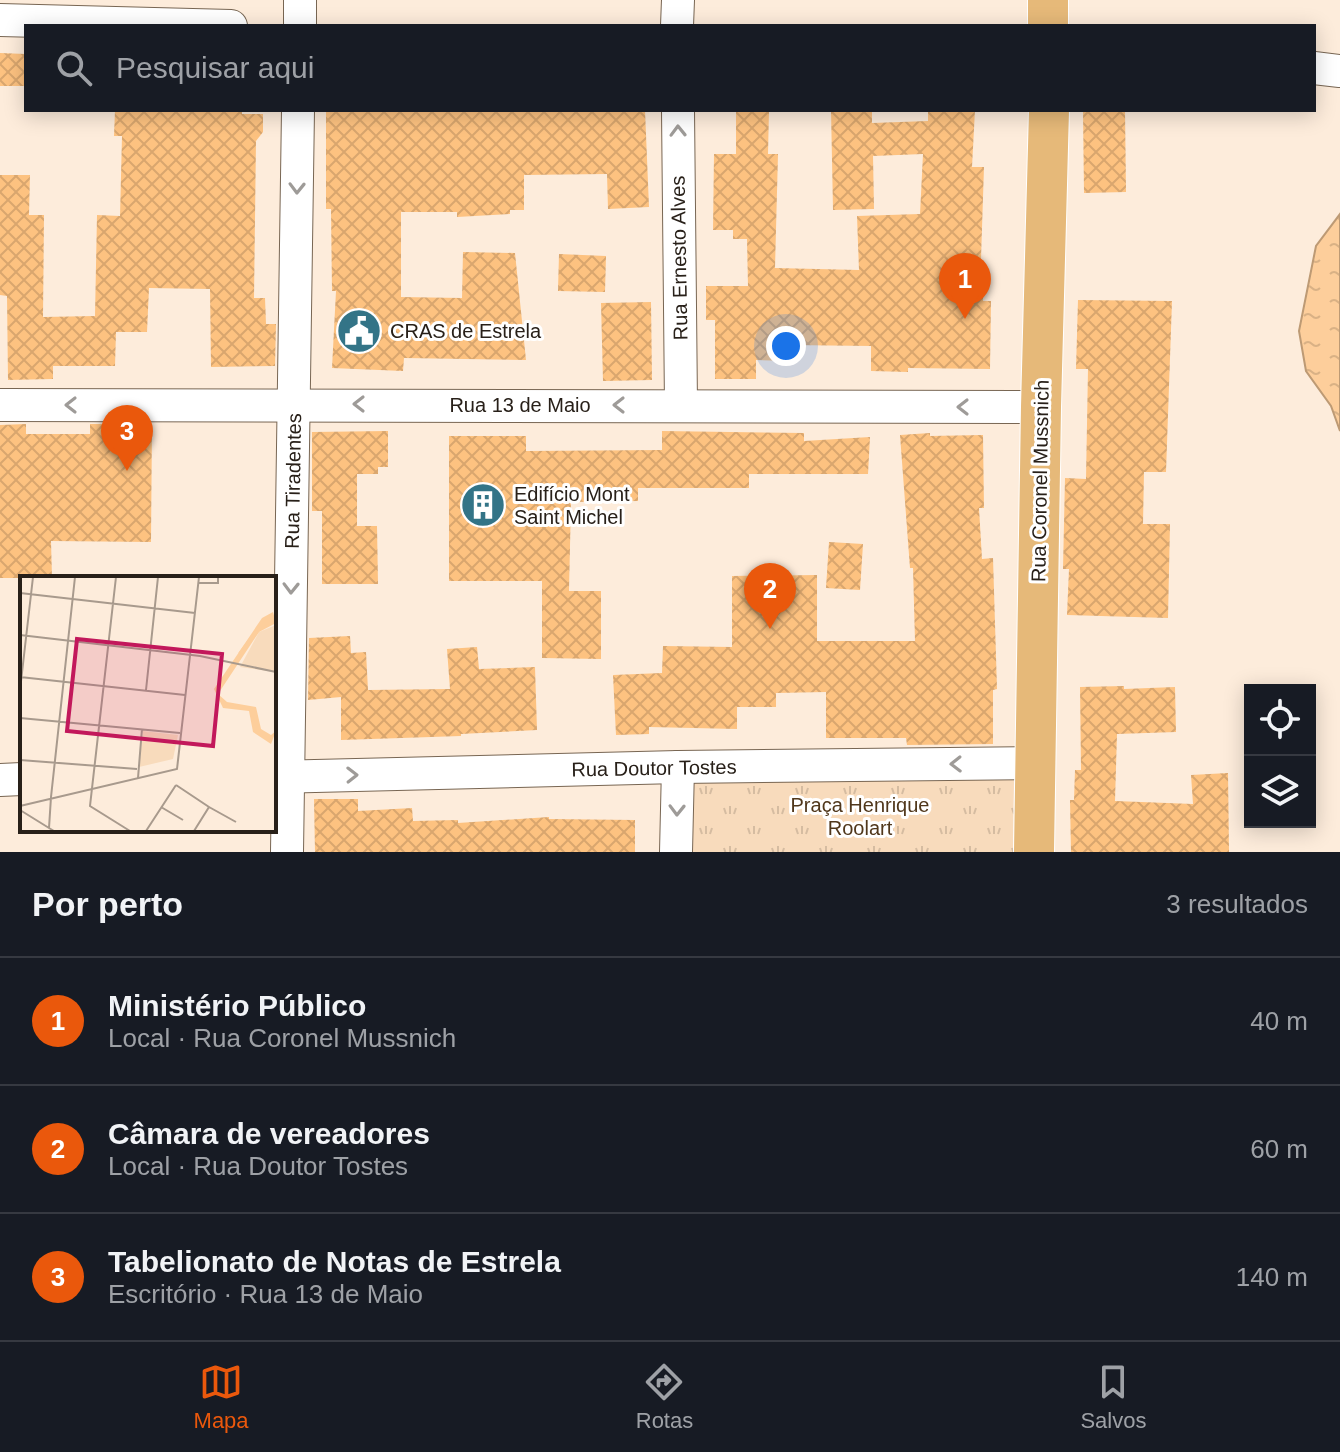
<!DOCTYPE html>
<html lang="pt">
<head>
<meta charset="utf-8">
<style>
  body { margin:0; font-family:Helvetica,sans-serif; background:#242831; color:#f1f3f6 }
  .controls { position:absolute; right:24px; bottom:24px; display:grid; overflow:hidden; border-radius:0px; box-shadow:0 4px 20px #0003 }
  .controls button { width:72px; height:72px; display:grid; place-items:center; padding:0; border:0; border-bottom:2px solid #363941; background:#171b24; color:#f1f3f6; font:40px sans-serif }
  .you { position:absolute; left:786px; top:346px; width:28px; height:28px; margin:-20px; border:6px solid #fff; border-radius:50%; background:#1a73e8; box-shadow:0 0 0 12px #1a73e833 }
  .badge { display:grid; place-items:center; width:52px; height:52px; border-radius:50%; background:#ea580c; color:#fff; font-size:26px; font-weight:700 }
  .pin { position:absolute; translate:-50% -66px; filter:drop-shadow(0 2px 4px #0008) }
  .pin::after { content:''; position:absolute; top:42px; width:28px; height:24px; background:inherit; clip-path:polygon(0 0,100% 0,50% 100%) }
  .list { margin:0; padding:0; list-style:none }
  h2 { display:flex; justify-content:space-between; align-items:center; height:104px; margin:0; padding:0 32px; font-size:34px }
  h2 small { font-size:26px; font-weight:400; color:#9ea1a6 }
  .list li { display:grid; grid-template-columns:52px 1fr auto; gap:24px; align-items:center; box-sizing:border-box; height:128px; padding:0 32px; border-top:2px solid #363941 }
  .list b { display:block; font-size:30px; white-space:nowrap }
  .list p { margin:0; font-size:26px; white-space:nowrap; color:#9ea1a6 }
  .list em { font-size:26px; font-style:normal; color:#9ea1a6 }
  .icon { flex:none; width:44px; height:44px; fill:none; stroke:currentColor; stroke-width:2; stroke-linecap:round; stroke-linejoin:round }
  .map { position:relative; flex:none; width:1340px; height:852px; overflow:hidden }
  .search { position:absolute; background:#171b24; box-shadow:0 4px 20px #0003; left:24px; right:24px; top:24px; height:88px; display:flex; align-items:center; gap:20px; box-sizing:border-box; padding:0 28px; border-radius:0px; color:#9ea1a6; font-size:30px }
  .sheet { height:488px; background:#171b24 }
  nav { display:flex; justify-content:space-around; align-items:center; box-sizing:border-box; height:112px; border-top:2px solid #363941; background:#171b24; font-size:22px; color:#9ea1a6 }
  nav a { display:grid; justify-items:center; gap:4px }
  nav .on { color:#ea580c }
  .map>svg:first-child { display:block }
  .park { fill:url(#park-tufts) }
  .water { fill:url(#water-ripples); stroke:#bd9a74; stroke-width:2 }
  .building { fill:url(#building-cross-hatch) }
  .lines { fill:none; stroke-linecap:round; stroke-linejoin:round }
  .minor-casing { stroke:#786653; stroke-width:34 }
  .major-casing { stroke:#fff; stroke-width:42 }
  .minor { stroke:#fff; stroke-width:32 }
  .major { stroke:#e6b979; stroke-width:40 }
  .oneway { stroke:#9e9b98 }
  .labels { text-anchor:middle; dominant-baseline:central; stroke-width:6; stroke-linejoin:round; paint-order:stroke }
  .street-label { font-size:20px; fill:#282019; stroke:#fff }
  .poi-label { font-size:20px; fill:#282019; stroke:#fff; text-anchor:start }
  .park-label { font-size:20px; fill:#50371b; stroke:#fff }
  .inset-river { fill:none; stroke:#fdce9b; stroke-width:4 }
  .inset-road { fill:none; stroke:#a89a8d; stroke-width:2 }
  .view { fill:#c2185b; fill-opacity:0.15; stroke:#c2185b; stroke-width:4 }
  .inset-edge { fill:none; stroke:#282019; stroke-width:4 }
</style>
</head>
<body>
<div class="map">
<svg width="1340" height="852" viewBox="0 0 1340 852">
  <defs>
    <pattern id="park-tufts" width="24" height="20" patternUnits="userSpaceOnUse" patternTransform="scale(2)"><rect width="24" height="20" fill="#f8dbbc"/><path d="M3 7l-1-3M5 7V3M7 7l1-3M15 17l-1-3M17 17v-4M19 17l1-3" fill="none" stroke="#d5bca1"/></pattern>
    <pattern id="water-ripples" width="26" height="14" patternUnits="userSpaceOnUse" patternTransform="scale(2)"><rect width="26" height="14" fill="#fdce9b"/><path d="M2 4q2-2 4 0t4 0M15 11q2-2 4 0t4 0" fill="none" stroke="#d9b185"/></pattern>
    <pattern id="building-cross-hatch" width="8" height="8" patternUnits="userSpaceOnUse" patternTransform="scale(2)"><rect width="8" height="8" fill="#fdc280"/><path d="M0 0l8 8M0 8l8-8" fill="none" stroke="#d9a66e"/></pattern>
  </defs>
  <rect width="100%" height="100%" fill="#fdecdb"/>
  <polygon class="park" points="1014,778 1013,852 693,852 693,783"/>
  <polygon class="water" points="1340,214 1340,431 1331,406 1306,371 1299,331 1316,246"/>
  <g class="building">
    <polygon points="0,53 26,54 26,86 0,86"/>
    <polygon points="115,110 242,110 242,114 263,114 263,132 256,141 254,298 265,298 266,324 276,324 275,366 211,367 210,289 149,288 147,332 116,332 115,366 53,366 53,379 8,380 7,296 0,295 0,175 30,175 29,215 44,215 43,317 95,316 97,215 120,216 122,136 114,136"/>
    <polygon points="326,110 645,110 649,207 608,209 607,174 524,175 524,210 510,210 510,214 457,217 457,212 401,212 401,297 462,298 463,252 515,253 526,360 404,358 403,371 332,368 336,291 332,291 331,209 326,209"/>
    <polygon points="736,110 769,110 768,154 778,154 775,268 859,270 857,216 920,214 923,154 873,156 874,209 833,210 831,110 872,110 872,123 928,121 928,110 975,110 972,167 984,167 980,290 983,290 983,301 991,301 990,369 908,368 908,372 871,371 871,346 789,345 789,361 756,360 756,379 715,379 715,320 706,320 706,286 748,286 747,239 733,239 733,230 713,230 714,154 736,154"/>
    <polygon points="1083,110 1125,110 1126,192 1084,193"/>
    <polygon points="559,254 606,256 605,292 558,291"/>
    <polygon points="1078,300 1172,301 1166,472 1144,472 1143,524 1170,524 1168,618 1067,615 1069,569 1063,569 1065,478 1086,479 1088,369 1076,369"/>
    <polygon points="651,302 652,380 603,381 601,303"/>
    <polygon points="26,424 26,434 90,434 90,424 152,424 151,542 51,541 52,578 0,578 0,425"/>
    <polygon points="388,431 388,467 378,467 378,474 357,474 357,526 377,526 378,584 322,584 322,511 312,511 312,432"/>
    <polygon points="662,431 804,433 804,441 870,437 868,474 749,474 749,488 638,488 638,501 571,502 569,591 601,591 601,659 542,658 542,581 449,581 449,436 526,436 526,451 662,450"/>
    <polygon points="930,433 930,436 983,435 984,508 979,508 982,559 993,558 997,689 993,690 993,744 907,745 906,738 826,738 826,692 776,693 776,707 737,707 737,729 649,727 649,734 616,735 613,675 662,673 663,646 732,647 732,576 817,575 817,641 915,641 913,568 910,568 900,435"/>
    <polygon points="829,542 863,544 860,590 826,588"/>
    <polygon points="350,636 351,653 366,652 368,690 450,689 447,649 477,647 479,669 535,667 537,730 461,734 461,736 341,740 341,697 308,700 309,638"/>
    <polygon points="1124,686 1124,689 1175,687 1176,732 1117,734 1115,801 1193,804 1191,775 1228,773 1229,852 1071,852 1070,800 1074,800 1075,770 1081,770 1080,687"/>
    <polygon points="314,799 358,799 358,811 412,808 413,821 458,820 458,823 549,817 549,819 635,820 635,852 315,852"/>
  </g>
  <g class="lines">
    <g class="minor-casing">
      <g id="minor">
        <polyline points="300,0 300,26"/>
        <polyline points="0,20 231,26"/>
        <polyline points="677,26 678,0"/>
        <polyline points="1314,68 1340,71"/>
        <polyline points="678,110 681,405"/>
        <polyline points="0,405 1041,407"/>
        <polyline points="274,777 678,767 1034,763"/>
        <polyline points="0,780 22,779"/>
        <polyline points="287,852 298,110"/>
        <polyline points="676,852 678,767"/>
      </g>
    </g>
    <g class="major-casing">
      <g id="major">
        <polyline points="1048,26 1048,0"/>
        <polyline points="1034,852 1041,407 1049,110"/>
      </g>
    </g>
    <use href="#minor" class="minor"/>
    <use href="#major" class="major"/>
  </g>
  <defs><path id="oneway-chevron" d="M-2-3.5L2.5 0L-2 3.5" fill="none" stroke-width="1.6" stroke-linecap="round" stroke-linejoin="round" transform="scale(2)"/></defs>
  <g class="oneway">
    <use href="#oneway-chevron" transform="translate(678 131) rotate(-91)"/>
    <use href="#oneway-chevron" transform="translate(297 188) rotate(91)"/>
    <use href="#oneway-chevron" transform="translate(359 404) rotate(-180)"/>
    <use href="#oneway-chevron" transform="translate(71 405) rotate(-180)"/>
    <use href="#oneway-chevron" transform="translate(619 405) rotate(-180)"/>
    <use href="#oneway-chevron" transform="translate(963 407) rotate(-180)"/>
    <use href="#oneway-chevron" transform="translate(291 588) rotate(91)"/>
    <use href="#oneway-chevron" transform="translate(956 764) rotate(179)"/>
    <use href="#oneway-chevron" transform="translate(352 775) rotate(-1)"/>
    <use href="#oneway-chevron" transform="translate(677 810) rotate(91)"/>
  </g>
  <defs>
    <g id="civic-disc" transform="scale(2.3)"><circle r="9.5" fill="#337487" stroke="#fff"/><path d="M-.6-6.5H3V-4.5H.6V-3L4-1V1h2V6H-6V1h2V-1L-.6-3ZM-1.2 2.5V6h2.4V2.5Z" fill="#fff"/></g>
    <g id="building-disc" transform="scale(2.3)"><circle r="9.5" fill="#337487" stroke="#fff"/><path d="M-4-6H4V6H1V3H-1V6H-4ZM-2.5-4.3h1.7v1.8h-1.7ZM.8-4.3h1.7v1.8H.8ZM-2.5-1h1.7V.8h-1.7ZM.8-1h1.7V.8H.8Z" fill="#fff"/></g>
  </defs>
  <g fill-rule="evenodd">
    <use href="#civic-disc" x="359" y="331"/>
    <use href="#building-disc" x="483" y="505"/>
  </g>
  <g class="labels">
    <g class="street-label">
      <text transform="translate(679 258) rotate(-91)">Rua Ernesto Alves</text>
      <text x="520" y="405">Rua 13 de Maio</text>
      <text transform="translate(293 481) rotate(-89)">Rua Tiradentes</text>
      <text transform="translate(1040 481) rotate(-89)">Rua Coronel Mussnich</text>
      <text transform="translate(654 768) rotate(-1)">Rua Doutor Tostes</text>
    </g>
    <g class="poi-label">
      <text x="390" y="331">CRAS de Estrela</text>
      <text x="514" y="494">Edifício Mont<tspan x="514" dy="23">Saint Michel</tspan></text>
    </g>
    <g class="park-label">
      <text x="860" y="805">Praça Henrique<tspan x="860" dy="23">Roolart</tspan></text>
    </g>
  </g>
  <g transform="translate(20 576)">
    <rect width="256" height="256" fill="#fdecdb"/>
    <path d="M256,49V96L220,91L239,56Z" fill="#f8dbbc"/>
    <path d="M123,155L158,159L153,183L119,191Z" fill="#f8dbbc"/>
    <path d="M253,36L256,47L239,56L198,118L207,126L236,131L241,153L251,159L256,155L251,168L233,156L229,135L203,132L194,113L242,42Z" fill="#fdce9b"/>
    <path class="inset-river" d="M220,78L237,55"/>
    <path class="inset-road" d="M96,1L70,230L110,255M178,7H198V1M0,17L175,37M0,59L180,80L256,96M0,101L165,119M0,114L13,1M126,114L138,1M0,142L160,157M0,184L117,193M118,202L122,153M156,209L189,231L174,255M31,221L55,1M31,221L29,252L34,255M0,230L157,193L179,1M141,231L163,244M189,231L216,246M0,234L29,252M126,255L156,209"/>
    <path class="view" d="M57,63L202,78L193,170L47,155Z"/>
    <rect width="256" height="256" class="inset-edge"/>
  </g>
</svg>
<div class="controls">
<button><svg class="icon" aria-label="locate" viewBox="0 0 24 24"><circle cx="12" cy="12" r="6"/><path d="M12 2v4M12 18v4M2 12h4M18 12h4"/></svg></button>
<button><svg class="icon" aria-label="layers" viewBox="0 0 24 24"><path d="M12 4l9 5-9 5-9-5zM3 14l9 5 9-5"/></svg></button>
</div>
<div class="you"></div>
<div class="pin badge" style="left:965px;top:319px">1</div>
<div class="pin badge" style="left:770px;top:629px">2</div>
<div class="pin badge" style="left:127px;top:471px">3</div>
<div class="search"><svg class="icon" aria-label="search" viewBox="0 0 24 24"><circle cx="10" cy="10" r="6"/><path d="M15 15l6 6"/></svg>Pesquisar aqui</div>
</div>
<section class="sheet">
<h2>Por perto<small>3 resultados</small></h2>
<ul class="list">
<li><span class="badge">1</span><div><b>Ministério Público</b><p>Local · Rua Coronel Mussnich</p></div><em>40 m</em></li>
<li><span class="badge">2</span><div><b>Câmara de vereadores</b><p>Local · Rua Doutor Tostes</p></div><em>60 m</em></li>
<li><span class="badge">3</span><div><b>Tabelionato de Notas de Estrela</b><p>Escritório · Rua 13 de Maio</p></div><em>140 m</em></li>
</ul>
</section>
<nav>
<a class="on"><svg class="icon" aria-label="map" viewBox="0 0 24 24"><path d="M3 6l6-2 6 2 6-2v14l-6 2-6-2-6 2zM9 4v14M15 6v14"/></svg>Mapa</a>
<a><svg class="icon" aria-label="directions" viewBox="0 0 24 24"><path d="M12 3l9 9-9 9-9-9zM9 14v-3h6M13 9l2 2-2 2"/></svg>Rotas</a>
<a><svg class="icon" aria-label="saved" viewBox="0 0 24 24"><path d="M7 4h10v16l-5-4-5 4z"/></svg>Salvos</a>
</nav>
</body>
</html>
